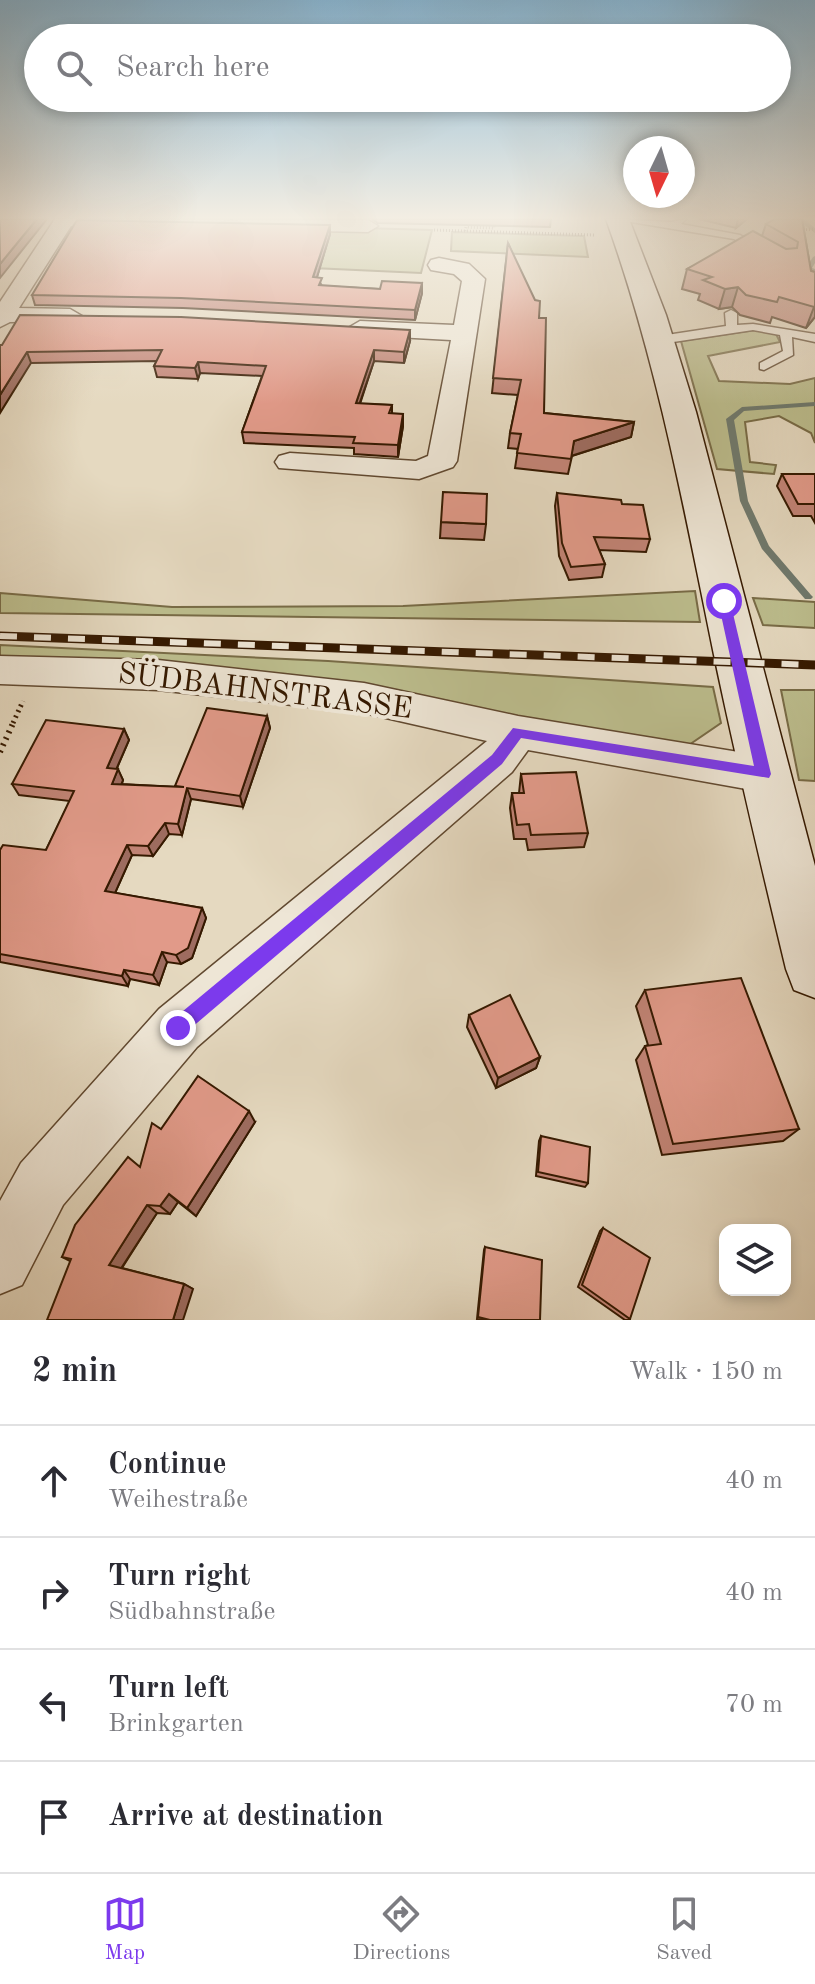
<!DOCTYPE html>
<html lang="en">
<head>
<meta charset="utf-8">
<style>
  body { margin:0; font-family:"Old Standard TT",serif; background:#f2f2f3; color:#2b2b33 }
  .controls { position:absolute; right:24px; bottom:24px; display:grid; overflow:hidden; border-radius:16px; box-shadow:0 4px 12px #0003 }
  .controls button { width:72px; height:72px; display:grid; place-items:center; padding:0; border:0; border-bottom:2px solid #e1e1e2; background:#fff; color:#2b2b33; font:40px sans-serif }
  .compass { position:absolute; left:623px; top:136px; width:72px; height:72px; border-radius:50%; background:#fff; box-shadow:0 4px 12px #0003; rotate:185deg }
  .stop { position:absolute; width:24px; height:24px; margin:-18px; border:6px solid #7c3aed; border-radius:50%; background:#fff }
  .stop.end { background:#7c3aed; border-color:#fff; box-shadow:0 2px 8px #0008 }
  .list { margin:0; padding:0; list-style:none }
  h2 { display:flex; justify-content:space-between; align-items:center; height:104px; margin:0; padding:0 32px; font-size:34px }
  h2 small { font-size:26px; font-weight:400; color:#7c7c81 }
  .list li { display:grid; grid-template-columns:52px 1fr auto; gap:24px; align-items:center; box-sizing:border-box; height:112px; padding:0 32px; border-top:2px solid #e1e1e2 }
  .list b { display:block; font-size:30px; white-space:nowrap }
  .list p { margin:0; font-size:26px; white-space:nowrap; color:#7c7c81 }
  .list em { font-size:26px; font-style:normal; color:#7c7c81 }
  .icon { flex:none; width:44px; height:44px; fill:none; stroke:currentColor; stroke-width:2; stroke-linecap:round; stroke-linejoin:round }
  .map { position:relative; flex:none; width:815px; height:1320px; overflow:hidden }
  .search { position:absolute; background:#fff; box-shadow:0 4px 12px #0003; left:24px; right:24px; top:24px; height:88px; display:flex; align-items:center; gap:20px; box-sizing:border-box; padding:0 28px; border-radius:44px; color:#7c7c81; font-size:30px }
  .sheet { height:552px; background:#fff }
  nav { display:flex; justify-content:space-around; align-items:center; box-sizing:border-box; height:112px; border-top:2px solid #e1e1e2; background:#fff; font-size:22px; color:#7c7c81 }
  nav a { display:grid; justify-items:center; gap:4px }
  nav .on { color:#7c3aed }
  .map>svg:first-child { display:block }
  .green { fill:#bcbd8d; stroke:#786b46; stroke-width:2 }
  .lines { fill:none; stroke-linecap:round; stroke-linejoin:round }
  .stream { fill:#6f796d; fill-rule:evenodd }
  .service-casing { stroke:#614930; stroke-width:3 }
  .minor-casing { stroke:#614930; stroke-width:3 }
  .secondary-casing { stroke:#351900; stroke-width:3 }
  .path-far2 { stroke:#351900; stroke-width:3; stroke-dasharray:1 2; stroke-linecap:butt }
  .path-far1 { stroke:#351900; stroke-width:5; stroke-dasharray:2 4; stroke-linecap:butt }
  .path { stroke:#351900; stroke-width:6; stroke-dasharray:2 5; stroke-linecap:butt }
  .service { fill:#eee6d6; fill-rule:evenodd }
  .minor { fill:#eee6d6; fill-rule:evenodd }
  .secondary { fill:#eee6d6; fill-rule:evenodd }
  .rail-casing { stroke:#351900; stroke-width:9 }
  .rail { stroke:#eee6d6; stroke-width:6; stroke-dasharray:17; stroke-linecap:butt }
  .wall { fill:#c28476; stroke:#351900; stroke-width:2 }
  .shaded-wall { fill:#9e6c60; stroke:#351900; stroke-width:2 }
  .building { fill:#e19a89; stroke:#351900; stroke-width:2 }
  .route { fill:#7c3aed }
  .labels { text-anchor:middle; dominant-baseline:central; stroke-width:8; stroke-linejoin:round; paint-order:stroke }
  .street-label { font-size:30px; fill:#351900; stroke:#eee6d6 }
</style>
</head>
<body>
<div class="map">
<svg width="815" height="1320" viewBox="0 0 815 1320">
  <rect width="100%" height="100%" fill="#e5d9c0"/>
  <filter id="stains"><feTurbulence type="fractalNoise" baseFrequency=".0025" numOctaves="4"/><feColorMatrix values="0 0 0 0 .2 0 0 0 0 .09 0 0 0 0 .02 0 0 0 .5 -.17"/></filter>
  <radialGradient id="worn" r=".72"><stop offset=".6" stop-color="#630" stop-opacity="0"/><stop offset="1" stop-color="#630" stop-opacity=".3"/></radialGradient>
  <g class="green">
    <polygon points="328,227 432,230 421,273 313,268"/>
    <polygon points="452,232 584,236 588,257 451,251"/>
    <polygon points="755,330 776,334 780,342 708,356 719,381 790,384 815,378 815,443 811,433 779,416 745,422 750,462 776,465 774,474 717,469 681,341"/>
    <polygon points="695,591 700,622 0,613 0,593 172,607 403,606"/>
    <polygon points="753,598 815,602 815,628 763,625"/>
    <polygon points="0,645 328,661 713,687 721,723 683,749 0,662"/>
    <polygon points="781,690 815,690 815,781 799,780"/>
  </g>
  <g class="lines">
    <g class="stream">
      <polygon points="796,219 803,219 815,228 815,233"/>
      <polygon points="815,256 815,263 812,268 815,269 815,274 806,268 813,257"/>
      <polygon points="815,402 815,406 744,411 734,420 748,501 769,546 811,595 813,597 811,599 805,599 762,549 740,501 726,419 742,407"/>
    </g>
    <g class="service-casing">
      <g id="service">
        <polygon points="613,219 671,222 686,219 681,224 740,235 767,251 758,253 734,239"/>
        <polygon points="731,310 737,313 737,325 753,324 815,334 815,342 792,337 793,355 764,370 760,369 760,363 783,351 780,335 753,330 660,344 654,340 660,336 726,326 725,313"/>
      </g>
    </g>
    <g class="minor-casing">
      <g id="minor">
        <polygon points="55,219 368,220 378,226 368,232 71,226 19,308 70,309 82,316 78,321 10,322 0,327 0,302"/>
        <polygon points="439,258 469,264 485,279 457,461 453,467 419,479 279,468 275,462 279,456 290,453 416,461 428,456 451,340 360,335 348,328 360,321 454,325 462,281 454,274 431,270 428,265 431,260"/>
        <polygon points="0,656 158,660 364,683 518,716 763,756 778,761 784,774 778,787 763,792 528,750 512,772 197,1047 63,1205 22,1285 0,1294 0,1201 21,1163 159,1009 487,741 364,713 158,690 0,684"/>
      </g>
    </g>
    <g class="secondary-casing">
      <path id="secondary" d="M606,219H629L666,315L696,412L815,866V998L794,990L786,969C761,865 736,760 714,655C684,508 657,361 606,219Z"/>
    </g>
    <g class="path-far2">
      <polyline points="434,230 594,235"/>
      <polyline points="800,230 815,229"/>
      <polyline points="465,231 466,227 494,228 494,219"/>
    </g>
    <polyline class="path-far1" points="13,723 23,701"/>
    <polyline class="path" points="0,752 14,721"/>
    <use href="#service" class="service"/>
    <use href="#minor" class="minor"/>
    <use href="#secondary" class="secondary"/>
    <g class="rail-casing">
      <polyline id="rail" points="0,636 815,665"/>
    </g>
    <use href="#rail" class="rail"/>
  </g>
  <g class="wall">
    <polygon points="372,219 551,219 550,227 378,223"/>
    <polygon points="699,219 747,219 736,228"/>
    <polygon points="802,219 811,271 815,272 815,317 806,328 772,317 770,323 740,315 732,307 719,309 698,300 700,294 682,289 687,269 762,236 766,224"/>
    <polygon points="330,225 330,234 317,277 322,286 380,289 422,283 422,293 415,320 183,308 35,305 32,295"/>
    <polygon points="508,243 539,318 544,413 634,422 631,437 572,456 568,474 515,468 518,449 508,448 510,433 518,395 492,393"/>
    <polygon points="410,341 404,363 374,361 360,404 392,405 392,414 403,426 398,457 354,454 354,448 244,443 242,432 262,376 200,373 198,379 157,377 154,366 157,361 31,363 0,345"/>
    <polygon points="782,474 815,474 815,523 811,516 793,516 777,486"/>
    <polygon points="557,493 650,539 646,552 599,550 605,564 602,577 569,580 559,556 555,506"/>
    <polygon points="441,522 486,524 484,540 440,538"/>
    <polygon points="267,716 270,728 243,807 191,799 182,835 169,834 153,856 132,855 115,893 202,908 206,918 192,958 181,964 167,962 159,985 130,979 128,986 0,962 0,850 46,850 70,801 19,795 12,784 124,729 129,740 117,768 123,780 122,784 175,787"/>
    <polygon points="521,774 588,833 584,847 528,850 526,839 514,839 510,808 512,793 519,793"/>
    <polygon points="645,990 799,1129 783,1141 662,1155 636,1060 645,1046 648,1045 636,1006"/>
    <polygon points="469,1015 540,1057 536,1068 496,1088 467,1027"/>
    <polygon points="255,1122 196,1216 178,1202 170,1214 157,1213 122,1268 184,1284 193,1289 70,1261 62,1257 140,1167 161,1129"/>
    <polygon points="541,1136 588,1183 585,1187 536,1176 539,1141"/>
    <polygon points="603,1228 630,1319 629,1320 625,1320 578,1287 600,1231"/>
    <polygon points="485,1247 540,1320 477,1319 484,1250"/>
  </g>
  <g class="shaded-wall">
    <polygon points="37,219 47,219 0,278 0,264"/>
    <polygon points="738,219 747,219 736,228"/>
    <polygon points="330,225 330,234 314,287 313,277"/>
    <polygon points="422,283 422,293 415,320 415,310"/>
    <polygon points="738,287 732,307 719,309 725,289"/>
    <polygon points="815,306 815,317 806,328 814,307"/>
    <polygon points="410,330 410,341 404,363 404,352"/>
    <polygon points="374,350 374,361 356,414 356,403"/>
    <polygon points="27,352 31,363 0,413 0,395"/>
    <polygon points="198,362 200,373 198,379 195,368"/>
    <polygon points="403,414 403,426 398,457 398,445"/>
    <polygon points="634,422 631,437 571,456 574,441"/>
    <polygon points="267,716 270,728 243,807 240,796"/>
    <polygon points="124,729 129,740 112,779 107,768"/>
    <polygon points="118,769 123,780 117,795 112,784"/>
    <polygon points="187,788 191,799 182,835 178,824"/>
    <polygon points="165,823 169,834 153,856 148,846"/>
    <polygon points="127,845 132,855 111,902 105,891"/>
    <polygon points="202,908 206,918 192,958 181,964 176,955"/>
    <polygon points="162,952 167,962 159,985 153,975"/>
    <polygon points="124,970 130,979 128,986 122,976"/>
    <polygon points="540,1057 536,1068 496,1088 498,1078"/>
    <polygon points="249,1111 255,1122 196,1216 187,1208"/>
    <polygon points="169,1194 178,1202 170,1214 160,1206"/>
    <polygon points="147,1205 157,1213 120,1270 109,1265"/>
    <polygon points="184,1284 193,1289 183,1320 173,1320"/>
  </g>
  <g class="building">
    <polygon points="0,219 37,219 0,264"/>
    <polygon points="775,219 802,219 811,271 815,272 815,306 814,307 779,297 777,302 746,295 738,287 725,289 703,280 712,277 687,269 753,231 786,249 797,248 798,242 766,224"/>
    <polygon points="77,220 330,225 313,277 322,278 319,285 380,289 382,281 422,283 415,310 181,298 32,295"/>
    <polygon points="508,243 535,300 540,301 539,318 546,318 544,413 634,422 574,441 571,459 517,453 521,434 510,433 521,380 493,378"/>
    <polygon points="20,315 181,317 410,330 404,352 374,350 356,403 392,405 389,413 403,414 398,445 353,443 355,437 242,432 266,366 198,362 195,368 154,366 162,350 27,352 0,395 0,345 2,345"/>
    <polygon points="782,474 815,474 815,504 798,504"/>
    <polygon points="443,492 487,494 486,524 441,522"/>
    <polygon points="557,493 621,500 622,504 643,505 650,539 594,537 605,564 571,567 562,543"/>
    <polygon points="207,708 267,716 240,796 187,788 178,824 165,823 148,846 127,845 105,891 202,908 188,948 176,955 162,952 153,975 124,970 122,976 0,954 0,850 3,845 46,850 74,791 12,784 46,720 124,729 107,768 118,769 112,784 184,787 175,786"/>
    <polygon points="576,772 588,833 531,835 529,824 517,825 512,793 524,793 521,774"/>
    <polygon points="741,978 799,1129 673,1144 645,1046 661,1044 645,990"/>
    <polygon points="510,995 540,1057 498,1078 469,1015"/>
    <polygon points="198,1076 249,1111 187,1208 169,1194 160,1206 147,1205 109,1265 184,1284 173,1320 47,1320 71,1259 62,1257 75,1225 128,1157 140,1167 152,1123 161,1129"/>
    <polygon points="541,1136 590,1147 588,1183 538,1172"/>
    <polygon points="603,1228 650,1258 630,1319 582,1285"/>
    <polygon points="485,1247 542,1260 540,1320 490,1320 478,1317"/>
  </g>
  <linearGradient id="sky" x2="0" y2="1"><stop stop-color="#87b6d4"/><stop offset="0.54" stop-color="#f3eee3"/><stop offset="1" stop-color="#f3eee3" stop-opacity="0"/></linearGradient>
  <rect width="815" height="404" fill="url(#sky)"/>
  <polygon class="route" points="724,597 730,601 771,774 769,778 521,738 502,764 184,1034 171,1034 171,1021 492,755 513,728 754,766 718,601"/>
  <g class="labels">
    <g class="street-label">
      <text transform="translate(265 692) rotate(7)">SÜDBAHNSTRASSE</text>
    </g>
  </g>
  <rect width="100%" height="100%" filter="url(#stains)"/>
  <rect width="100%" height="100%" fill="url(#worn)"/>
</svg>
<div class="controls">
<button><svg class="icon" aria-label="layers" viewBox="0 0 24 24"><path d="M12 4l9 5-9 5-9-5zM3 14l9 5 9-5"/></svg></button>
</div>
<svg class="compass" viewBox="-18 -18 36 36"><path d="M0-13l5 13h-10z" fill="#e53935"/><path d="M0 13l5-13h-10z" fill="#7c7c81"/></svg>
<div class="stop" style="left:724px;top:601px"></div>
<div class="stop end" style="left:178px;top:1028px"></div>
<div class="search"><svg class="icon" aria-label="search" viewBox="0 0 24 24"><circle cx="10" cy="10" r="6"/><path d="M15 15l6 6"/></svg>Search here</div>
</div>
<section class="sheet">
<h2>2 min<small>Walk · 150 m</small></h2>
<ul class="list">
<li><svg class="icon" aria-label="ahead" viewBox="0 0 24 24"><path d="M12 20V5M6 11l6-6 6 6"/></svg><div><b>Continue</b><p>Weihestraße</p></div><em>40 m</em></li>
<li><svg class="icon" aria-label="right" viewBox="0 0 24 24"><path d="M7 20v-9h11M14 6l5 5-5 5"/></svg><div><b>Turn right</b><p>Südbahnstraße</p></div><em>40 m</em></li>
<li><svg class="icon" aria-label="left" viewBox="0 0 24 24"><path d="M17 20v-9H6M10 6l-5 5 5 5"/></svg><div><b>Turn left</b><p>Brinkgarten</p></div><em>70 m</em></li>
<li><svg class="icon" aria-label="arrive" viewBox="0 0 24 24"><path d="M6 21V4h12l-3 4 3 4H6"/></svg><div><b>Arrive at destination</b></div></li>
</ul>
</section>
<nav>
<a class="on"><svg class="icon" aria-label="map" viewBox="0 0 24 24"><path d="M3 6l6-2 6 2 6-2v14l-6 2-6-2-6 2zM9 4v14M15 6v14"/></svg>Map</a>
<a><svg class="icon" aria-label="directions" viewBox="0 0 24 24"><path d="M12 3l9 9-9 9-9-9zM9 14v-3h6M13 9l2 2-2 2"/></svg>Directions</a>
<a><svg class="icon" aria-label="saved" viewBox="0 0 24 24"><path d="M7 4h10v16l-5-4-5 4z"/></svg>Saved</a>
</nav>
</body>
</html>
